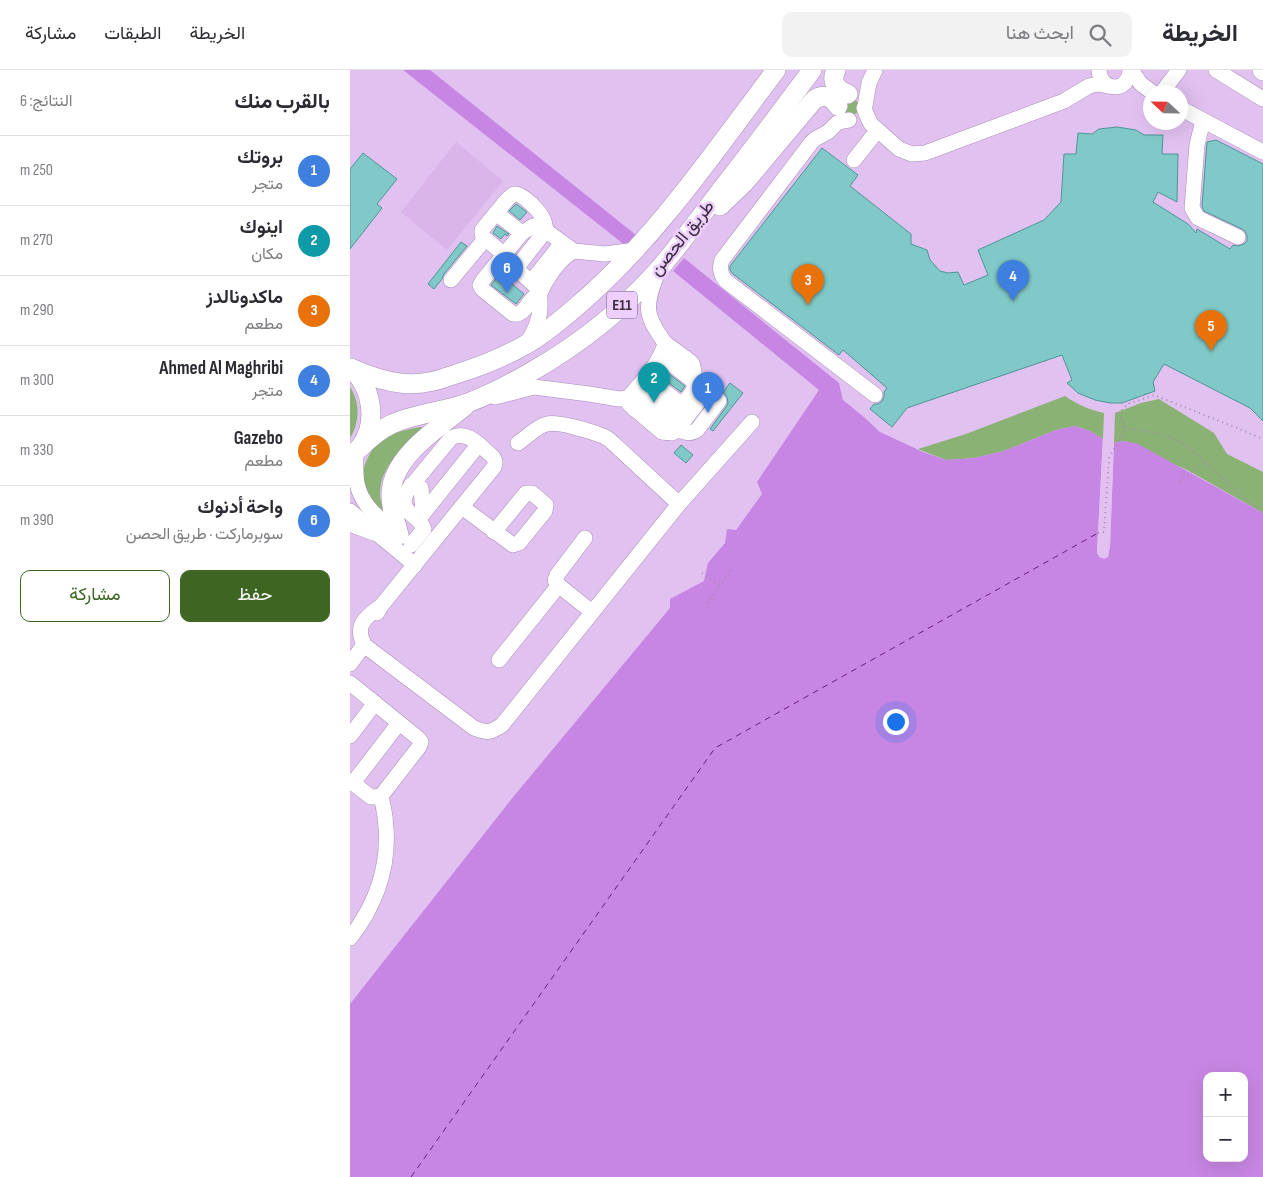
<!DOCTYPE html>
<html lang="ar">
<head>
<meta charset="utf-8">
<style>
  body { margin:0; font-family:"Sofia Sans Condensed",Vazirmatn,sans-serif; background:#f2f2f3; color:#2b2b33; direction:rtl }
  .controls { position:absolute; right:15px; bottom:15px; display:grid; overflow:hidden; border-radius:10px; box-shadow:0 5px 20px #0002 }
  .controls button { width:45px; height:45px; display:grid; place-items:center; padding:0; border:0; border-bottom:1px solid #e1e1e2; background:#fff; color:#2b2b33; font:25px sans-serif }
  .compass { position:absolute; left:793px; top:15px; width:45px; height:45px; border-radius:50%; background:#fff; box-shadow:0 5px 20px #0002; rotate:292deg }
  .you { position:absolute; left:545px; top:651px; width:18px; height:18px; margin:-12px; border:4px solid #fff; border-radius:50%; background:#1a73e8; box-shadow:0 0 0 8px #1a73e833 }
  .badge { display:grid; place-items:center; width:32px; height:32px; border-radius:50%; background:#3e6622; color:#fff; font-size:16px; font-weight:700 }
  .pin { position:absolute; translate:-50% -41px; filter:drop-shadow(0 1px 2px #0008) }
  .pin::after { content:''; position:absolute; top:26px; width:18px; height:15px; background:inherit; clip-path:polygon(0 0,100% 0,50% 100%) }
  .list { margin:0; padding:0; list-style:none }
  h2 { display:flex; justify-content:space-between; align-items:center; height:65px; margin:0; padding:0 20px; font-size:21px }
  h2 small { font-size:16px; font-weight:400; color:#7c7c81 }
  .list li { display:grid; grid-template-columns:32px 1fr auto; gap:15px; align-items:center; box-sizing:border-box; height:70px; padding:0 20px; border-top:1px solid #e1e1e2 }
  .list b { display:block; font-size:19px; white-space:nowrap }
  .list p { margin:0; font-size:16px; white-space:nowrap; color:#7c7c81 }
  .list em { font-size:16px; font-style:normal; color:#7c7c81 }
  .actions { display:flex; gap:10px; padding:15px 20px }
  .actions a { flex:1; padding:11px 0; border:1px solid #3e6622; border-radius:10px; text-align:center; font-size:18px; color:#3e6622 }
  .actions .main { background:#3e6622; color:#fff }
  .icon { flex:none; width:28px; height:28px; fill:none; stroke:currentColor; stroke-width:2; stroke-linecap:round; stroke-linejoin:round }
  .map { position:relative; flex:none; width:913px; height:1107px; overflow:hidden; direction:ltr }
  header { display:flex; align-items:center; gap:30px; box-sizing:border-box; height:70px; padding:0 25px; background:#fff; border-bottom:1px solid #e1e1e2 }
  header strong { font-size:24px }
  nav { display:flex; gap:28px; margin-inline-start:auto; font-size:18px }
  .search { width:350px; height:45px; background:#f2f2f3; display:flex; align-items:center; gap:12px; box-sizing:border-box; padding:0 18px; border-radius:10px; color:#7c7c81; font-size:19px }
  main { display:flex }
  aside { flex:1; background:#fff }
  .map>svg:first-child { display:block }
  .built { fill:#d9b5ea }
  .green { fill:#8ab274 }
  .water { fill:#c786e4; fill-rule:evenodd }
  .pier { fill:#e1c1f0 }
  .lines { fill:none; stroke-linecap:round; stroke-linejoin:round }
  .ferry { stroke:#6d198b; stroke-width:1; stroke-dasharray:6 5; stroke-linecap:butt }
  .building { fill:#80c9c8; stroke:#4d9595 }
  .minor-casing { stroke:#aa8bb8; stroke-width:16 }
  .major-casing { stroke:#aa8bb8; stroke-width:20 }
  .path { stroke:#a48baf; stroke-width:2; stroke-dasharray:1 4; stroke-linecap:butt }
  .minor { stroke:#fff; stroke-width:15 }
  .major { stroke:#fff; stroke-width:19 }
  .labels { text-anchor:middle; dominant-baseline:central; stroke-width:5; stroke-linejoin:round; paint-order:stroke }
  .shield { fill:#eecefd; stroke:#6f5d78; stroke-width:1 }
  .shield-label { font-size:16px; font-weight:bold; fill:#392d3f }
  .street-label { font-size:18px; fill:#392d3f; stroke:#eecefd }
</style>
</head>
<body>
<header>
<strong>الخريطة</strong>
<div class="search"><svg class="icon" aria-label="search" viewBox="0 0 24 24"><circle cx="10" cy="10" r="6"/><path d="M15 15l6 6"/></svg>ابحث هنا</div>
<nav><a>الخريطة</a><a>الطبقات</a><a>مشاركة</a></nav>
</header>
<main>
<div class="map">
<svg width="913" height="1107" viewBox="0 0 913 1107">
  <rect width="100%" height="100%" fill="#e1c1f0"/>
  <polygon class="built" points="106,72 153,111 97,180 51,142"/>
  <g class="green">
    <circle cx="501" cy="37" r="8"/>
    <path d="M0,317C10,332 10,352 0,368Z"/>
    <path d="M715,326C728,335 740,340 754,343L753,369L740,361L725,356L706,360L654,381L624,388L596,390L568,379L616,364Z"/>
    <polygon points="809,329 864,363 877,384 913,402 913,443 839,401 774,371 764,373 765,343 791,333"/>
    <path d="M70,357L75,358C55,376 30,395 30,424C30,429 32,435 33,440C19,437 11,415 13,402C15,391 22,378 30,371C41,362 56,360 70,357Z"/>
  </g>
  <g class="water">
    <polygon points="53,0 80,0 286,165 276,176"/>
    <path d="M334,188L489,313L493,330L514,347L530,362L573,382L596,390L624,388L654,381L706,360L725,356L740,361L753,369L747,483L750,488L758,487L760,476L764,373L774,371L788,374L913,443V1107H0V934L164,726L320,538V529L354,511L358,493L375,473L377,459L386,460L412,424L407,412L469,320L323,201ZM857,1006H894V1088H857Z"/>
  </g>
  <polygon class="pier" points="753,366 755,369 750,482 752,485 754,486 756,485 757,476 761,373 764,370 760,476 758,487 754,489 750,487 747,483"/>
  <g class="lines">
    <polyline class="ferry" points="61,1107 365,678 748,463"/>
  </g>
  <g class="building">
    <polygon points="767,57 786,60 794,65 813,65 812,84 828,84 827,132 808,122 803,132 838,154 846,163 847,159 880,179 883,175 888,176 894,174 897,171 897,166 895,161 892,159 854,141 852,136 857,72 866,70 913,94 913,351 900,338 814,294 803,312 805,321 772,333 760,333 745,330 728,323 717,313 722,310 712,285 557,338 542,357 520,339 524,334 528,334 532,331 534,327 534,322 537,318 493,280 489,285 383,204 380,200 380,196 472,78 508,105 500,116 561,164 561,174 577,180 580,190 590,201 598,203 608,202 614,215 638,205 628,180 694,150 711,132 714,84 726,84 728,63 742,64 749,59"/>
    <polygon points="13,83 47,109 27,134 32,138 0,179 0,99"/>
    <polygon points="166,134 177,142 170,150 159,141"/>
    <polygon points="147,156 159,164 157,166 155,164 151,169 143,163"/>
    <polygon points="111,172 117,176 94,204 92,209 84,219 78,214"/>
    <polygon points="150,204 174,224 166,234 141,215"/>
    <polygon points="319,304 335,316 331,322 315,310"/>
    <polygon points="380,313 393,323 363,361 360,359 376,337 378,333 377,327 373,322"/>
    <polygon points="331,375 343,385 336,393 324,383"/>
  </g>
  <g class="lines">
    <g class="minor-casing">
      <g id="minor">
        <path d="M749,0C750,22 779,23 780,0"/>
        <polyline points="781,0 791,14 802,22"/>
        <polyline points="866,0 913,29"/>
        <polyline points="812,22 829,0"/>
        <polyline points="515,36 519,13 525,0"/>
        <polyline points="514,38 518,48 521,54 549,79 562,84 575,83 714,31 739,16 748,14 758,16"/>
        <polyline points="830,38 913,82"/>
        <path d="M499,50L493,51L487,53L478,62L465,69L461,73L372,190C369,198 370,204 376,211L525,325"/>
        <polyline points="853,50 847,75 842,138 846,145 848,148 888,167"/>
        <polyline points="504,90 527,61"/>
        <path d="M146,143C150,139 159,125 165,124C172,123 191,142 193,149C195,152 195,157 196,160L167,197C171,206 180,209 186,217C190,221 190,227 190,232C191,248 185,260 177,273"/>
        <path d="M224,181C212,187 202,201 195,213C193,216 192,221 190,223C188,225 185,226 183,228C177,234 173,246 163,244L132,219L130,215L133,210L172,163L183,156L188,155L224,181L255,184L286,180"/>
        <polyline points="161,190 133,167 132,163 132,160 146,143 172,163"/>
        <polyline points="101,210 135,169"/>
        <polyline points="181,212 212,173"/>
        <path d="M311,285L316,290L369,331L347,360C340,365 335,362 327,360L322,363L312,362"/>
        <polyline points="296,307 332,335"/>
        <path d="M145,327L184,317L239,324L269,329L278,328C291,312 310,294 315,273C294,244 295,237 307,204"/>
        <polyline points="278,328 279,334 312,362 343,321 345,313 344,301 342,293 337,289 315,273"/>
        <polyline points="284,339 304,313"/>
        <polyline points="293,346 313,320"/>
        <polyline points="302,354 322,327"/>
        <polyline points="327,360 357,321"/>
        <path d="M168,373C177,367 187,356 197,354C207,351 240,361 250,365C255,366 259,369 263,373L329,434"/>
        <path d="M6,381C6,391 5,403 7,413C11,437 33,451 51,466"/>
        <polyline points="61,415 69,417 71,418 73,443"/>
        <polyline points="112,437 163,475 169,473 195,441 196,435 182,423 176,423 144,462"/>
        <polyline points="0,441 65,495"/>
        <polyline points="68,450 129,374"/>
        <polyline points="235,468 207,505 205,510 207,514 242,542"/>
        <path d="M31,536C16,547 4,554 14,575L124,658C137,663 140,663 152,655L329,434L402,352"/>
        <path d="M27,543L31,536L144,397C146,392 145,389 142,386C130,376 117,359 101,368L58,420C45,444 69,443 74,459L61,475"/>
        <polyline points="149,590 209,515"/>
        <polyline points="0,594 14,575"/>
        <polyline points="0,613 68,668 71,672 69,677 31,726 24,727 21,727 0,711"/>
        <polyline points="0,666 25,633"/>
        <polyline points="3,713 49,653"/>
        <path d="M0,868C33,826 44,778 31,726"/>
      </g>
    </g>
    <g class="major-casing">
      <g id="major">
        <path d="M486,0C480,12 487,20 498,24"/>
        <polyline points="912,0 913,1"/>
        <path d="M370,136L395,112L463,31C472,23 482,26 488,36"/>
        <path d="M3,299C19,306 33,311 50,313C72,316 89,310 109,303C132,296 154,287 175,275C192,266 212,249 226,237C305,170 364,82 426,0"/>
        <path d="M10,378C19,369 29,360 40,355C65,343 94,342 120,332C141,324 162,313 181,302C228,275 274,239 310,198C331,173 351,146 371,120C402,81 432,40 462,0"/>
        <path d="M0,387C4,383 8,380 11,376C28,352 22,317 1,298"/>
        <polyline points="0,452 24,461"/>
        <path d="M49,465C46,452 40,437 41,423C43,386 87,359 114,337"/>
      </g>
    </g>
    <g class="path">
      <polyline points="774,358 812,364 835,374 903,436 913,442"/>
      <polyline points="829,411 855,393"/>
      <path d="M748,463L754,462L759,388C767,371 783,362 768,343L778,334L804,325L887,358L913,369"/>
      <polyline points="352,503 370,515"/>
      <polyline points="357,533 383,498"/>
    </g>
    <use href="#minor" class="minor"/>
    <use href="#major" class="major"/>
  </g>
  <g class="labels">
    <rect class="shield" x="257" y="221.5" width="30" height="27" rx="4"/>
    <g class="shield-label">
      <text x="272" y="235">E11</text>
    </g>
    <g class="street-label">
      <text transform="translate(332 168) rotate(-51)">طريق الحصن</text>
    </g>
  </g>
</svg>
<div class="controls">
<button>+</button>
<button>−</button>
</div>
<svg class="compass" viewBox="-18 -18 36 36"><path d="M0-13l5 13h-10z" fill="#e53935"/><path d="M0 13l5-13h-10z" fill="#7c7c81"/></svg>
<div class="you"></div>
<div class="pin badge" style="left:358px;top:343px;background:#3f7fe0">1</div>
<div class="pin badge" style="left:304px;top:333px;background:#0f9aa8">2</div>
<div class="pin badge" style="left:458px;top:235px;background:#e8710a">3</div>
<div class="pin badge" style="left:663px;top:231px;background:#3f7fe0">4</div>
<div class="pin badge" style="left:861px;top:281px;background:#e8710a">5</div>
<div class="pin badge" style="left:157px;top:223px;background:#3f7fe0">6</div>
</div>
<aside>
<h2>بالقرب منك<small>النتائج: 6</small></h2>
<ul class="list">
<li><span class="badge" style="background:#3f7fe0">1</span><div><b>بروتك</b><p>متجر</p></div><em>250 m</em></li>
<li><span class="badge" style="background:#0f9aa8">2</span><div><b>اينوك</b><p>مكان</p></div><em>270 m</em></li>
<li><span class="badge" style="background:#e8710a">3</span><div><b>ماكدونالدز</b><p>مطعم</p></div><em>290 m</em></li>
<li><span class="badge" style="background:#3f7fe0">4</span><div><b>Ahmed Al Maghribi</b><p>متجر</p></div><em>300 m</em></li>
<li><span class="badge" style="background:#e8710a">5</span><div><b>Gazebo</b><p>مطعم</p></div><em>330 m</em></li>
<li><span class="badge" style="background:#3f7fe0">6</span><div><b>واحة أدنوك</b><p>سوبرماركت · طريق الحصن</p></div><em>390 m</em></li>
</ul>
<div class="actions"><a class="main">حفظ</a><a>مشاركة</a></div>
</aside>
</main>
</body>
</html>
